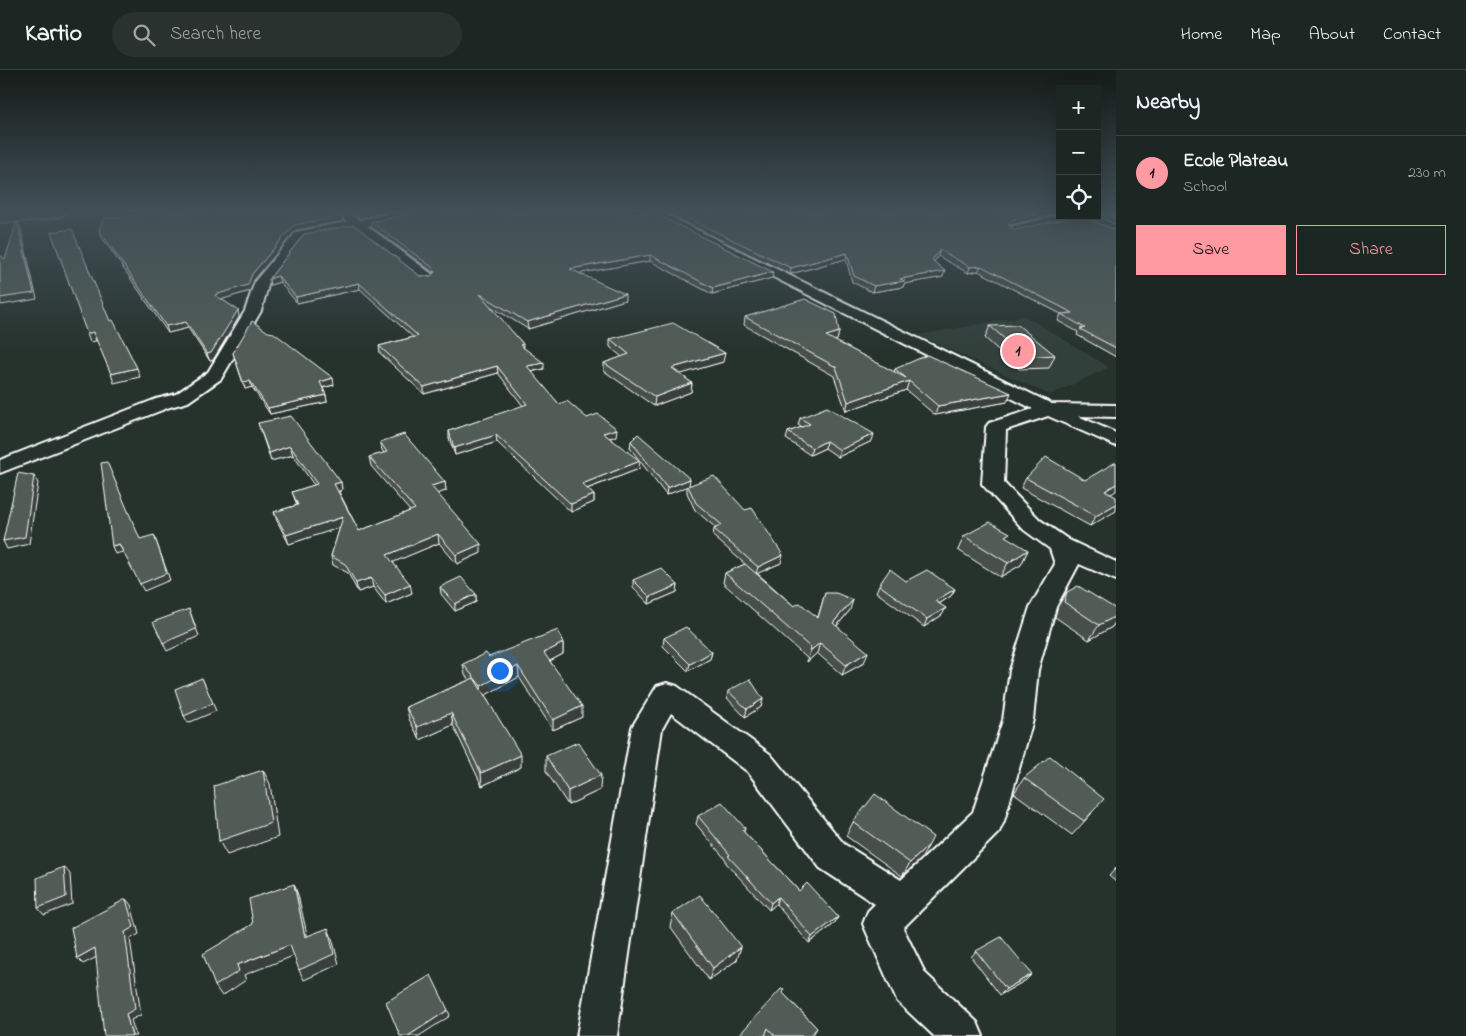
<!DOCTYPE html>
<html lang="en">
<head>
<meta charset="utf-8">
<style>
  body { margin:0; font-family:"Indie Flower",sans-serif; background:#29322f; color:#f1f3f6 }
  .controls { position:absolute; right:15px; top:15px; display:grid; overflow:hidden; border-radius:0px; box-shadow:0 5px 20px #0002 }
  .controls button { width:45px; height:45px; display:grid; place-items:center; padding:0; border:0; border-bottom:1px solid #3a4340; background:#1c2622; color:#f1f3f6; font:25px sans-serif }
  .you { position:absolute; left:499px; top:600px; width:18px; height:18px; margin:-12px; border:4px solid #fff; border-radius:50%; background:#1a73e8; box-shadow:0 0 0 8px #1a73e833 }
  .badge { display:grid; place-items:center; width:32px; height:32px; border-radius:50%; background:#ff9aa2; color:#111; font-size:16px; font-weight:700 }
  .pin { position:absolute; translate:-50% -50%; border:2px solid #fff; box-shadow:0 1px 5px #0006 }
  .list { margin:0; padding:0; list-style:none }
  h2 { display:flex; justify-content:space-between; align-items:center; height:65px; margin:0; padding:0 20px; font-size:21px }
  h2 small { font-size:16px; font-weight:400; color:#a0a5a5 }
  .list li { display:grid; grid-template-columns:32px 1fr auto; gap:15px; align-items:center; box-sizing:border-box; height:75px; padding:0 20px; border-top:1px solid #3a4340 }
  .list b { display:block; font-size:19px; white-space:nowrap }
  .list p { margin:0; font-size:16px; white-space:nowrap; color:#a0a5a5 }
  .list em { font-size:16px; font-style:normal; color:#a0a5a5 }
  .actions { display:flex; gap:10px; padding:15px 20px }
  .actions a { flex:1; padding:11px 0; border:1px solid #ff9aa2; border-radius:0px; text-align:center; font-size:18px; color:#ff9aa2 }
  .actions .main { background:#ff9aa2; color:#111 }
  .icon { flex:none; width:28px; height:28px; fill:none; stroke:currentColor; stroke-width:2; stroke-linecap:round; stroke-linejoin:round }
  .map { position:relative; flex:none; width:1116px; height:966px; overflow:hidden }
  header { display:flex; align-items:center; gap:30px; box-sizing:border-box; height:70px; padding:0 25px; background:#1c2622; border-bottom:1px solid #3a4340 }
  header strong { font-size:24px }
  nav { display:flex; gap:28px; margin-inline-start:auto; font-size:18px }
  .search { width:350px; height:45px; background:#29322f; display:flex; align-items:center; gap:12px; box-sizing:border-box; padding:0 18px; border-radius:28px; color:#a0a5a5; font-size:19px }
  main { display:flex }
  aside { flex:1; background:#1c2622 }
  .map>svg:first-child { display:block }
  .built { fill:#333f3a }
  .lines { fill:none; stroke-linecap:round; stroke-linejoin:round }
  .stream { fill:#a4a9a7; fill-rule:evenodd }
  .minor-casing { stroke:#fff; stroke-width:4 }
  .minor { fill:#26332d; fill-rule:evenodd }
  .wall { fill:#464f4b; stroke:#fff }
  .shaded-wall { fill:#39403d; stroke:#fff }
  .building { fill:#515c57; stroke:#fff }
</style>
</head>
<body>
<header>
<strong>Kartio</strong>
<div class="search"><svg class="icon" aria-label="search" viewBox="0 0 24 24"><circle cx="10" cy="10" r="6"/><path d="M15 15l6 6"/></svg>Search here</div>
<nav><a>Home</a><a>Map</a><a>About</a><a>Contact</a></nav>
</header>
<main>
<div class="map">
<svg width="1116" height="966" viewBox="0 0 1116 966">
  <rect width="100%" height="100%" fill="#26332d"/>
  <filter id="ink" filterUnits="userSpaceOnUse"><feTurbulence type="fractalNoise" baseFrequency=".02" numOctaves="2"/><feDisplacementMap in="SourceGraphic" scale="10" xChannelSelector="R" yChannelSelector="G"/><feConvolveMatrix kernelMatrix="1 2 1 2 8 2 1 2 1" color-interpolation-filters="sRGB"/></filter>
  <g filter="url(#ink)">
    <polygon class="built" points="1025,246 1109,297 1050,325 918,265"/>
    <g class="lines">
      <polygon class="stream" points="62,143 66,143 65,147 39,152 0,154 0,152 39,150 62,145"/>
      <g class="minor-casing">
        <g id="minor">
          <polygon points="395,143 420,143 414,147 367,156 432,204 434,207 432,210 422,210 355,158 304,168 269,212 261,241 221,309 188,332 170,337 0,403 0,390 156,329 176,324 208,302 245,241 255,211 296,162 347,152 343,148 349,144 359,150"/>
          <polygon points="512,143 530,143 524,147 514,146"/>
          <polygon points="647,143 662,143 1052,334 1116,335 1116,347 1078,346 1116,363 1116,376 1048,346 1006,360 1004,413 1040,450 1069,470 1116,492 1116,510 1079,494 1056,537 1038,600 1033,650 1004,751 999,762 903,858 925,903 977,952 983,966 934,966 897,931 863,854 868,841 875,834 820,798 748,702 671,643 662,659 617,966 577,966 632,657 657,616 667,613 677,616 770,684 844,774 901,810 973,742 1003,650 1010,600 1030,537 1055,494 1050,479 1024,460 982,414 986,357 989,353 1033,339"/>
          <polygon points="1060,145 1078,146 1076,149 1014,164 1008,160 1010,157"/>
        </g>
      </g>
      <use href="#minor" class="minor"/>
    </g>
    <g class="wall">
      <polygon points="349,143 385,143 359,148"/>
      <polygon points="666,143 1060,143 1009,156 1015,160 1116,160 1116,287 1077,265 1078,262 1058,251 1061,244 978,201 968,203 938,186 934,192 943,207 904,214 903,217 872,222 852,212 846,189 790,204"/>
      <polygon points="1097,143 1116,143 1116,155 1097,146"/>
      <polygon points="414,144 773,202 772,208 712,224 650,191 579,203 625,230 528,259 490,236 523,274 523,277 544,299 531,302 559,334 587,348 616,366 610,368 639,399 587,419 594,425 594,432 571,442 497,372 455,385 449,368 449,361 523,336 498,303 424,324 380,283 379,276 413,267 360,219 297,233 280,212 270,215 269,209 304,164 420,206 431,206 434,204 433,202 372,157 371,152"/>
      <polygon points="342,147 343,151 296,160 254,210 250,221 222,229 239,247 213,290 210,291 188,258 168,263 101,166 99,160"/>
      <polygon points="745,247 839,262 837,270 835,271 894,302 895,299 1007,332 935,345 906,320 846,341 834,306 744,255"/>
      <polygon points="990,256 1055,285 1049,298 1019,299 985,268"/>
      <polygon points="610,269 723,292 680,304 692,313 691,322 654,336 604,301 604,293 622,287 610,277"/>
      <polygon points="233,283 334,315 323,318 326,325 327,332 270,344 252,317 245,319"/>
      <polygon points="800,348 872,371 838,387 825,378 810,385 786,369 788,362 802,357 798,355"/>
      <polygon points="258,353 341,412 342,420 339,422 359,461 410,441 371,396 369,387 384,383 382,380 380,372 445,412 446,421 437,423 481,483 457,494 439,473 393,492 412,523 386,534 373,517 358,522 348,503 333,495 331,486 340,457 289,474 277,451 274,442 297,435 292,422 314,415 293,385 271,391"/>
      <polygon points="631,371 689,415 781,493 757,503 794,536 818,547 825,523 850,540 837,556 864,593 842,605 817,583 807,592 808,589 723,513 725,503 745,494 713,466 714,459 716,458 695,440 687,423 687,416 666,425 630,378"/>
      <polygon points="1026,408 1085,410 1111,424 1090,456 1021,418"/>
      <polygon points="964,466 1028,480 1021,495 1000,507 958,480"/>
      <polygon points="633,510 678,515 677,522 649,534 633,517"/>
      <polygon points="906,511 955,519 951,526 939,534 942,545 924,557 876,522 879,515"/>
      <polygon points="440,517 476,524 476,532 455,541 441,524"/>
      <polygon points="1067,522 1116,539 1116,551 1112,557 1089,570 1055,547 1058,536"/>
      <polygon points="664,568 712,582 710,589 688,601 663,576"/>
      <polygon points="563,573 563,584 550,591 582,647 553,660 519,607 485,625 521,697 482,716 453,655 420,670 409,649 406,637 469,610 465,605 463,594 489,587"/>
      <polygon points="728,621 763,629 761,637 745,647 727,628"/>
      <polygon points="546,686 600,720 568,735 546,701"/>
      <polygon points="1024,708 1092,743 1072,765 1014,723"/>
      <polygon points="698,746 745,758 744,762 799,821 838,847 834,854 809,873 776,834 769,840 726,793 726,790 696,754"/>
      <polygon points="853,752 921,789 902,806 846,766"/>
      <polygon points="1116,798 1116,812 1109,806"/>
      <polygon points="673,843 737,890 709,910 670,856"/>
      <polygon points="976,881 1032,904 1026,910 1000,925 971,887"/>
      <polygon points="783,923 817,958 812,966 767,966 765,964"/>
    </g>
    <g class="shaded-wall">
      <polygon points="340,143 347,143 342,147 343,151 296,160 254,210 250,221 217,231 215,225 252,204 294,155"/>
      <polygon points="359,143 385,143 359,148"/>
      <polygon points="1041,143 1060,143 1010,155 1006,160 1008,155 1012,150"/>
      <polygon points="17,151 20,156 37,229 1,235 0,228"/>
      <polygon points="940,180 938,186 931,196 932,190"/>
      <polygon points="847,183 846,189 790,204 791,198"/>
      <polygon points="650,185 650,191 570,205 570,199"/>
      <polygon points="981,196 978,201 968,203 970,197"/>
      <polygon points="945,201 943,207 904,214 903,217 872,222 874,216 900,209"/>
      <polygon points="773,202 772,208 712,224 713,218"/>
      <polygon points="278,206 280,212 270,215 269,209"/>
      <polygon points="359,213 360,219 297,233 296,227"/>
      <polygon points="625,224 625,230 528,259 527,252"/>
      <polygon points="238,240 239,247 213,290 210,291 207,284"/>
      <polygon points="186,252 188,258 168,263 166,256"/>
      <polygon points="93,262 96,271 90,272 87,264"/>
      <polygon points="839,262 837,270 824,275 826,266"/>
      <polygon points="725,283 723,292 671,307 672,298"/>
      <polygon points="544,293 544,299 527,302 527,296"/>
      <polygon points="497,296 498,303 424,324 424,317"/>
      <polygon points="137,298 140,307 114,313 111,304"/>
      <polygon points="333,308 334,315 321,318 320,312"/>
      <polygon points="250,311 252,317 245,319 243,312"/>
      <polygon points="909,311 906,320 846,341 848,332"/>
      <polygon points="692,313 691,322 654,336 655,327"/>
      <polygon points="1011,323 1007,332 935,345 938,336"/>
      <polygon points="326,325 327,332 270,344 268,338"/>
      <polygon points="617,359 616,366 603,370 603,363"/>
      <polygon points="874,364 872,371 838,387 840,380"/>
      <polygon points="496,365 497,372 455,385 454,378"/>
      <polygon points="826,371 825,378 810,385 812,378"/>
      <polygon points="290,376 293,385 271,391 269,383"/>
      <polygon points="640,391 639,399 581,421 582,414"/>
      <polygon points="34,406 38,413 29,474 7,479 3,471"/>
      <polygon points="690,409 689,416 666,425 667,418"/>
      <polygon points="341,412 342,420 336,422 334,414"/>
      <polygon points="445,412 446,421 432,425 431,416"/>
      <polygon points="1116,414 1116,421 1099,431 1105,421"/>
      <polygon points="594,425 594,432 571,442 571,434"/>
      <polygon points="1116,434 1116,441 1090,456 1096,446"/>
      <polygon points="343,447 345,456 289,474 286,465"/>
      <polygon points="438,464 439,473 389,494 387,485"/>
      <polygon points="154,465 170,510 144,521 140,514"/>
      <polygon points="119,474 123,482 115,484 112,476"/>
      <polygon points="481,474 481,483 457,494 456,485"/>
      <polygon points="1028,480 1021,495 1000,507 1008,493"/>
      <polygon points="783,485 781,493 756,504 758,497"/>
      <polygon points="371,508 373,517 358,522 356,513"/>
      <polygon points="410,514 412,523 386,534 385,525"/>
      <polygon points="678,515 677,522 649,534 650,527"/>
      <polygon points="955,519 951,526 932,538 935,531"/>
      <polygon points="476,524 476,532 455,541 455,534"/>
      <polygon points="853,530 850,540 830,564 833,553"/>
      <polygon points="946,538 942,545 924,557 927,549"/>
      <polygon points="189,539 199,566 167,581 163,573"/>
      <polygon points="1116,546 1116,551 1112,557 1089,570 1099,555"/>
      <polygon points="563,573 563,584 544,594 544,583"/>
      <polygon points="820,573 817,583 807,592 810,581"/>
      <polygon points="712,582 710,589 688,601 690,594"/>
      <polygon points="868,582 864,593 842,605 846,595"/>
      <polygon points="518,596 519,607 482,627 481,616"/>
      <polygon points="202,608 216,641 188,653 184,646"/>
      <polygon points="763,629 761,637 745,647 747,639"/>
      <polygon points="582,636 582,647 553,660 553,650"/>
      <polygon points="451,643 453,655 420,670 417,657"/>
      <polygon points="521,685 521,697 482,716 481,703"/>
      <polygon points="263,700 270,714 278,767 227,785 219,771"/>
      <polygon points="601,705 600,720 568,735 568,721"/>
      <polygon points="929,775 921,789 902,806 910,793"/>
      <polygon points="64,797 70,804 72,834 44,845 38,838"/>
      <polygon points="294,814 298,825 310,877 305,867"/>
      <polygon points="778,827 776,834 769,840 771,833"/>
      <polygon points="126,829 131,835 139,864 130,869 141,945 131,950 136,966 132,966 126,944 125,862"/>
      <polygon points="838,847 834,854 809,873 812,867"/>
      <polygon points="328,858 332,868 339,894 304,910 299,900"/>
      <polygon points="290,875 296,885 244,905 246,910 222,926 215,916 237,895"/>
      <polygon points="741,877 737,890 709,910 713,898"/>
      <polygon points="95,878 101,885 83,894 77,888"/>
      <polygon points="1032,904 1026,910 1000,925 1006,919"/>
      <polygon points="448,940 450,946 419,966 408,966"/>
    </g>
    <g class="building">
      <polygon points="140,143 340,143 342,146 294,155 252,204 248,215 215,225 238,240 211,283 207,284 186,252 166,256 99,160 104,148 139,145"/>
      <polygon points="415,143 654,143 773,202 713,218 650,185 570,199 625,224 527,252 480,224 523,274 520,275 544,293 527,296 559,334 567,331 587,348 598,344 617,359 603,363 640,391 582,414 594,425 571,434 496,365 454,378 449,361 527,334 497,296 424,317 379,276 418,266 359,213 296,227 278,206 269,209 304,164 354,155 420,206 431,206 435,202 432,197 371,152"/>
      <polygon points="677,143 1041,143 1012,150 1008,155 1015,160 1076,146 1080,146 1116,160 1116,278 1080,259 1085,258 1061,244 1073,243 981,196 970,197 940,180 932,190 945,201 900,209 905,211 874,216 854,206 847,183 791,198"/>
      <polygon points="1103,143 1116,143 1116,149"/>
      <polygon points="17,151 34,223 0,228 0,185 5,189"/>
      <polygon points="72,159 110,251 113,250 137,298 111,304 93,262 87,264 51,162"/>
      <polygon points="805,229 836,244 839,262 826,266 906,308 895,299 927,285 1011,323 938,336 909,311 848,332 836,297 745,247"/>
      <polygon points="252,251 268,262 274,263 333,308 320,312 326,325 268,338 250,311 243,312 233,283"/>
      <polygon points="673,253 725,283 672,298 692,313 655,327 604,293 629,284 610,269"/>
      <polygon points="1018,255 1055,285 1025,287 990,256"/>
      <polygon points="827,337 874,364 840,380 826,371 812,378 788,362 810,354 800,348"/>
      <polygon points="291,346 341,412 334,414 359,461 415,439 369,387 387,382 380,372 404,364 445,412 431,416 481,474 456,485 438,464 387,485 410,514 385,525 371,508 356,513 345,494 331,486 343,447 286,465 274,442 298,435 292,422 317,414 290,376 269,383 258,353"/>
      <polygon points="638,364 690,409 667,418 631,371"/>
      <polygon points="1046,387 1085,410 1116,392 1116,414 1105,421 1116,427 1116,434 1096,446 1026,408"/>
      <polygon points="107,392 140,469 154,465 167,503 140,514 119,474 112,476 101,393"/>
      <polygon points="18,403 34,406 25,467 3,471"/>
      <polygon points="714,406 745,440 752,438 783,485 758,497 714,459 722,455 696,433 688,416"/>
      <polygon points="990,452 1010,463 1005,466 1028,480 1008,493 964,466"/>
      <polygon points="745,494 794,536 800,533 818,548 825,523 836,523 853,530 833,553 868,582 846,595 820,573 810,581 811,578 725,503"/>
      <polygon points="661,498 678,515 650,527 633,510"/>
      <polygon points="890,499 906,511 927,500 955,519 935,531 946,538 927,549 879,515"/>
      <polygon points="461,507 476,524 455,534 440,517"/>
      <polygon points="1078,516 1116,539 1116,546 1099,555 1064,532 1067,522"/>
      <polygon points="189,539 196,559 163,573 153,552"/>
      <polygon points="686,557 712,582 690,594 664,568"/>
      <polygon points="558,560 563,573 544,583 582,636 553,650 518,596 481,616 463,594 486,583 489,587"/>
      <polygon points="202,608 213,633 184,646 175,619"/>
      <polygon points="474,608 521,685 481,703 451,643 417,657 406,637"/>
      <polygon points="750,609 763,629 747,639 728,621"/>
      <polygon points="578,672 601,705 568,721 546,686"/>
      <polygon points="1050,686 1104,729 1084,751 1024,708"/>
      <polygon points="263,700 271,753 219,771 214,716"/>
      <polygon points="875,724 933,767 929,775 910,793 853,752"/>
      <polygon points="722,732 745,758 742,760 799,821 807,813 838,847 812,867 778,827 771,833 728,786 730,785 698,746"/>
      <polygon points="64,797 66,827 38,838 37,808"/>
      <polygon points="294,814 305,867 328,858 334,884 299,900 290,875 237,895 239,901 215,916 203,884 253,854 249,829"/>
      <polygon points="700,825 741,877 713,898 673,843"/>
      <polygon points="126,829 134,857 125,862 135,939 126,944 132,966 104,966 95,878 77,888 71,858"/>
      <polygon points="1001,867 1032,904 1006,919 976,881"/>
      <polygon points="431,905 448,940 408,966 400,966 386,932"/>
      <polygon points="781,919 784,920 783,923 817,958 810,966 775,966 768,958 765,966 738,966"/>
    </g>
  </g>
  <linearGradient id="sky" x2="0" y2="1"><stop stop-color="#151c19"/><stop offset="0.51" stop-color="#415057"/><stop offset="1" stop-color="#415057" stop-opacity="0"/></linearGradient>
  <rect width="1116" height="278" fill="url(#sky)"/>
</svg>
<div class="controls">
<button>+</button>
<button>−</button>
<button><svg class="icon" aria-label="locate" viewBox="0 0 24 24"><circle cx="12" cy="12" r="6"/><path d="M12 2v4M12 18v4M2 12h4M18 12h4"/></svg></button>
</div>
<div class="you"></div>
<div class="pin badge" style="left:1018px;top:281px">1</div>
</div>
<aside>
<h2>Nearby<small></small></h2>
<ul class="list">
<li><span class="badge">1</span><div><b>Ecole Plateau</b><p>School</p></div><em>230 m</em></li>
</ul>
<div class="actions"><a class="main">Save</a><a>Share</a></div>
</aside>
</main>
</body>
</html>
